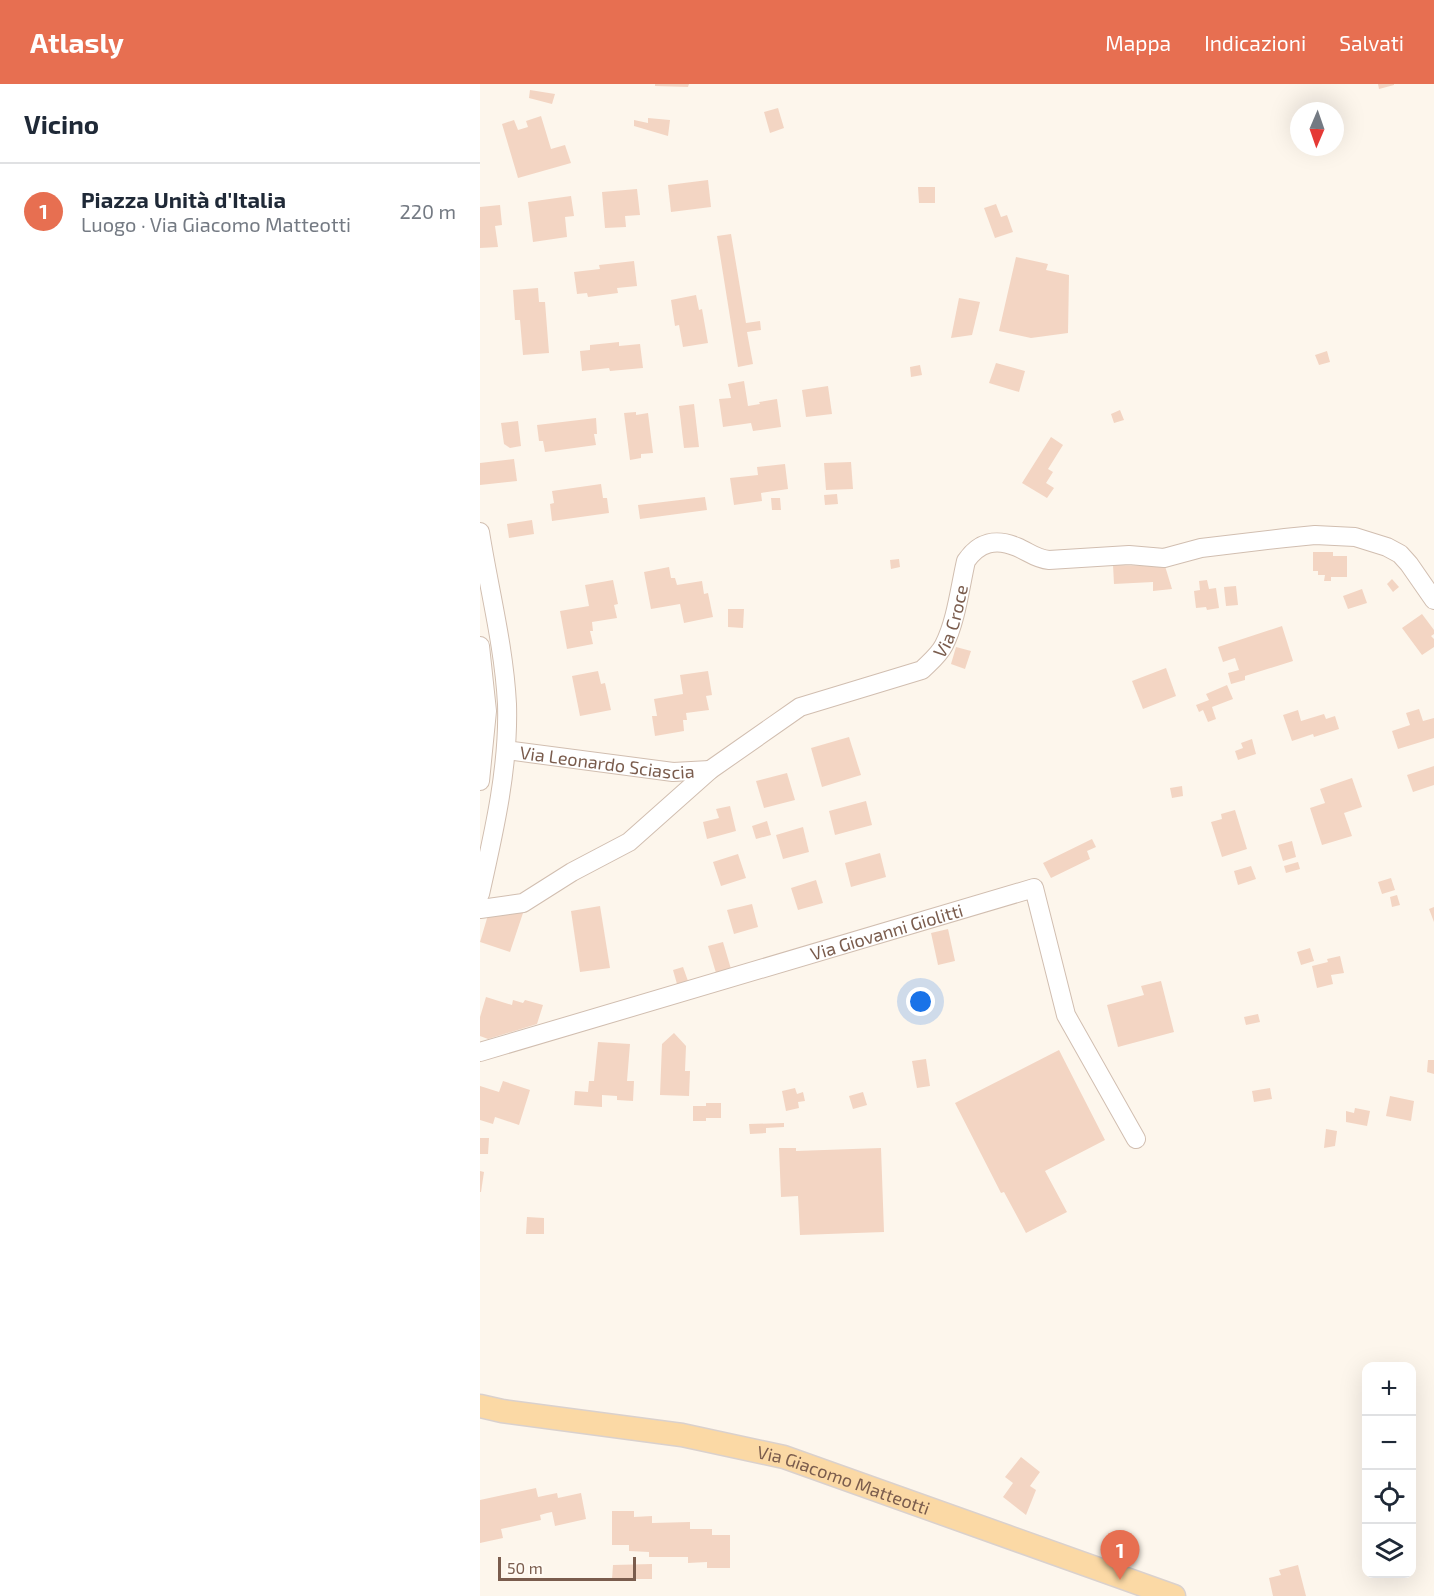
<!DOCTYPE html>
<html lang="it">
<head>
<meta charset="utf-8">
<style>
  body { margin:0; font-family:"Exo 2",sans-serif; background:#f6f6f7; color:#1f2937 }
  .controls { position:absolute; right:18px; bottom:18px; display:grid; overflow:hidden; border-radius:12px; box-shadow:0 6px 24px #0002 }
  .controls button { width:54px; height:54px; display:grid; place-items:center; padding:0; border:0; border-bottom:2px solid #e0e1e3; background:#fff; color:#1f2937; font:30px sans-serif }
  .compass { position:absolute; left:810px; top:18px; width:54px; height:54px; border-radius:50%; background:#fff; box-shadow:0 6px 24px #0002; rotate:182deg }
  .scale { position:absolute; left:18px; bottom:15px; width:138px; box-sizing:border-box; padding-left:6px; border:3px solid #7a5c4d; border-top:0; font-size:16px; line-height:21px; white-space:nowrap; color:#7a5c4d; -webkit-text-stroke:4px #fffaf3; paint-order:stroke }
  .you { position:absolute; left:441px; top:918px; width:21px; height:21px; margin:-15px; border:4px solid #fff; border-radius:50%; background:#1a73e8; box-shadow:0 0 0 9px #1a73e833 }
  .badge { display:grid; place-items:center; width:39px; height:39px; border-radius:50%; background:#e76f51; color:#fff; font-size:20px; font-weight:700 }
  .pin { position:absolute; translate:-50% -50px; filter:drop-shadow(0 2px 3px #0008) }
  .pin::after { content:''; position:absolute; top:32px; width:21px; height:18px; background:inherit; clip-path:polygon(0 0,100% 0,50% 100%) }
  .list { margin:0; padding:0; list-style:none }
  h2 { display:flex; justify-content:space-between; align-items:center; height:78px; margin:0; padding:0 24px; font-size:26px }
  h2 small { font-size:20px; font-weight:400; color:#747a83 }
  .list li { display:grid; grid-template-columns:39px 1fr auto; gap:18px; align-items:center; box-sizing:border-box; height:96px; padding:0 24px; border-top:2px solid #e0e1e3 }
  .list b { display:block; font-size:22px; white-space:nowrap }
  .list p { margin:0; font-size:20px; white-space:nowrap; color:#747a83 }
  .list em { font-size:20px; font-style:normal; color:#747a83 }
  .icon { flex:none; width:33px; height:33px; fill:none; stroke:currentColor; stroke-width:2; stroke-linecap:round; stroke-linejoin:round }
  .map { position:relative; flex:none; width:954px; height:1512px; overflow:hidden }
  header { display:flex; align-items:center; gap:36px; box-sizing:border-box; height:84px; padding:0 30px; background:#e76f51; color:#fff }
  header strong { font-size:28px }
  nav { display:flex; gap:33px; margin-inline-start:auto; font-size:21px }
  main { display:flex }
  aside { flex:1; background:#fff }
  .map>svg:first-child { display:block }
  .building { fill:#f3d5c3 }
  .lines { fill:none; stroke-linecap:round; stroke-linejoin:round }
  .minor-casing { stroke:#d1beb0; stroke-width:20 }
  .major-casing { stroke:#dad1cd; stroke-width:25 }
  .minor { stroke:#fff; stroke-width:18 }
  .major { stroke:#fbd9a5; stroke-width:22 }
  .labels { text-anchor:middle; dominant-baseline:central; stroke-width:4.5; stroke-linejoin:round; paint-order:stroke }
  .street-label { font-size:18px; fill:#7a5c4d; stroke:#fffaf3 }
</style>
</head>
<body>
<header>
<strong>Atlasly</strong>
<nav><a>Mappa</a><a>Indicazioni</a><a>Salvati</a></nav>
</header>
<main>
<aside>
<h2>Vicino<small></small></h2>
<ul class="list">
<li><span class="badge">1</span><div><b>Piazza Unità d'Italia</b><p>Luogo · Via Giacomo Matteotti</p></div><em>220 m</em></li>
</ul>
</aside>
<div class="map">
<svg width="954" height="1512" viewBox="0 0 954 1512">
  <rect width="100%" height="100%" fill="#fdf6ec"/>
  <g class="building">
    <polygon points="175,0 209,0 208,3 175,2"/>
    <polygon points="898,0 914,0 914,1 899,5"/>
    <polygon points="50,6 75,10 72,20 49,14"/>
    <polygon points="298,24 304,44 290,49 284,28"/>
    <polygon points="61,32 71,65 85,61 91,79 38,94 22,40 34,36 38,46 48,43 46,37"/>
    <polygon points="168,34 190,36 188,52 154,42 154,36 168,39"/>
    <polygon points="228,96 231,123 191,128 188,101"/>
    <polygon points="438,103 455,103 455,119 439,119"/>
    <polygon points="157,105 160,131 145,132 146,143 125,144 122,108"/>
    <polygon points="91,112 94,132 85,133 87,153 53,158 48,118"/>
    <polygon points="516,120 521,133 527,131 533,148 515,154 504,124"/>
    <polygon points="20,121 22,141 15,142 18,163 0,164 0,123"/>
    <polygon points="251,150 266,239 280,237 281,246 267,248 273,280 258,283 237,152"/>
    <polygon points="536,173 568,180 566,186 589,191 588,249 551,254 519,247"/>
    <polygon points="154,177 157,202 137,204 138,209 108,213 107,209 97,210 94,188 120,185 119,181"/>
    <polygon points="58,204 59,218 65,218 69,269 43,271 40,236 35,236 33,206"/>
    <polygon points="216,211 219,226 222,225 228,259 203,263 199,241 195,242 191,216"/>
    <polygon points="479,214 500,218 492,251 471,254"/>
    <polygon points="139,258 139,262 160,260 163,284 130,287 129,284 102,287 100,267 110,266 110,261"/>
    <polygon points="847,267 850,278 839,281 835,271"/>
    <polygon points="516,279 545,287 539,308 509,299"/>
    <polygon points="440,281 442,291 431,293 430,283"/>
    <polygon points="264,297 268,322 280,320 279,318 297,315 301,343 273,347 271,339 243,343 239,315 251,314 248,300"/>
    <polygon points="348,302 352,330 326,333 322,306"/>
    <polygon points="214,320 219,363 204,364 199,322"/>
    <polygon points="640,326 644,336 634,339 631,330"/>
    <polygon points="156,328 156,331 168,329 173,369 161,370 161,374 150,376 144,329"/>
    <polygon points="116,334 117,350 114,350 116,361 65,368 63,357 59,357 57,341"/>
    <polygon points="38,337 41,362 30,364 24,360 21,339"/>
    <polygon points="571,353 583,361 568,385 573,388 566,399 574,404 567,414 542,399"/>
    <polygon points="34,375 37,397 0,401 0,379"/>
    <polygon points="371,378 373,405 346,406 344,379"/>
    <polygon points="305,380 308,405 281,409 282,417 254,421 250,394 278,391 277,383"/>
    <polygon points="121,400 123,414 127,414 129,429 72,437 70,420 74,419 72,407"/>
    <polygon points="357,410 358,420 345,421 344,411"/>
    <polygon points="225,413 227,426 160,435 158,421"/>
    <polygon points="291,414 300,414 301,426 292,426"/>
    <polygon points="52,436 54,450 29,454 27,440"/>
    <polygon points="833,468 853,468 853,472 867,472 867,493 851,493 851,497 844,497 845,491 838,491 838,487 833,487"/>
    <polygon points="419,475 420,483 411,485 410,476"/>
    <polygon points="633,481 685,482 692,505 673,507 673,498 634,500"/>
    <polygon points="189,483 191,494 195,494 197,501 222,497 224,510 228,509 233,533 204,539 200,520 171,525 164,488"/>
    <polygon points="912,495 919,503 913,508 907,500"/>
    <polygon points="133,496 138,520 134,521 137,534 112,538 113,547 110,547 113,560 87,565 80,527 109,522 105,501"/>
    <polygon points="727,496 729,505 736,504 739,524 727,526 726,523 716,524 714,507 720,506 719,497"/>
    <polygon points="756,502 758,521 746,522 744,503"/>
    <polygon points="882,505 887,519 868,525 863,512"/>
    <polygon points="248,525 264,525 263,544 248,543"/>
    <polygon points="942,530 954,546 954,550 951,552 954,555 954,563 942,571 922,544"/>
    <polygon points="802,542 813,577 765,592 765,596 751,600 748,589 759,586 755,574 743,578 738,563"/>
    <polygon points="476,563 491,567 485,585 471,580"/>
    <polygon points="686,584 696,612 663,625 652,597"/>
    <polygon points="118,587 121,600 125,599 131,626 100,632 92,592"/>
    <polygon points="228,587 232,611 226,612 229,626 206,629 207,636 203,636 204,647 175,652 172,632 177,632 174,615 203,610 200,591"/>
    <polygon points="747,601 753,615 732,623 736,635 728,638 723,626 719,628 716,621 729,616 726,610"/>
    <polygon points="939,625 943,637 954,634 954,654 918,665 912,647 930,641 926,629"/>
    <polygon points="818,626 821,637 844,630 846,635 855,632 859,645 834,653 833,650 812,657 803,631"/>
    <polygon points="369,653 381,691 342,703 331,664"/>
    <polygon points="772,655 776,670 758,676 755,667 763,664 761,659"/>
    <polygon points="954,682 954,701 933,708 927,691"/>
    <polygon points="307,689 315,716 284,724 276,697"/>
    <polygon points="872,694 882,723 864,729 872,752 842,761 830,724 845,719 840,705"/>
    <polygon points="702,702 703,712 692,714 690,704"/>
    <polygon points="386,717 392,741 355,751 349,727"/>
    <polygon points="250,722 256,747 227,755 223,738 239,734 236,725"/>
    <polygon points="755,726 767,765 742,773 731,738 742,735 741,730"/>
    <polygon points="287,737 291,751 276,755 272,742"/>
    <polygon points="323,743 329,768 303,775 296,751"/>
    <polygon points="612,755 616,763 607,767 610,775 571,794 563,779"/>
    <polygon points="812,757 816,773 803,777 798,761"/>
    <polygon points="400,769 406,793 371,803 365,779"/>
    <polygon points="258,770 266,794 241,802 233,778"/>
    <polygon points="818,778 820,785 806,789 804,782"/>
    <polygon points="771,782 776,795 758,801 754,787"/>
    <polygon points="911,794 915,806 902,810 898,798"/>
    <polygon points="336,796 343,819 318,826 311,804"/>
    <polygon points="917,811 920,821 912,823 910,813"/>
    <polygon points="272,820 278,843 254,850 247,826"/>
    <polygon points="120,822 130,884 100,888 91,827"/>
    <polygon points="45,823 30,868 0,858 8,831"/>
    <polygon points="954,823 954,838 949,825"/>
    <polygon points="468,845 475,877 458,881 451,849"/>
    <polygon points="243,858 251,885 236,889 228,862"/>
    <polygon points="830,864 834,877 821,881 817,868"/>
    <polygon points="860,872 864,889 851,891 853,900 837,904 832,882 848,878 847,875"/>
    <polygon points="203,883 208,897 197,900 193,886"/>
    <polygon points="681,897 694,948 638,963 627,921 664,911 661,902"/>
    <polygon points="6,913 32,921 33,916 43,919 45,916 63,921 57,940 8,955 0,952 0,933"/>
    <polygon points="778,930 780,938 766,941 764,933"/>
    <polygon points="194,949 206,962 205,987 210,987 209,1012 180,1011 182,960"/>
    <polygon points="118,958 150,960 147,997 154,997 153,1017 137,1016 137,1012 122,1011 122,1023 94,1021 95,1007 108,1008 109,997 114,997"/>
    <polygon points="579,966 625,1056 565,1087 587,1128 546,1149 524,1108 521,1109 475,1019"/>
    <polygon points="446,975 450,1002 437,1004 432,977"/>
    <polygon points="948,976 954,976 954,990 947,988"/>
    <polygon points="23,997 50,1006 39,1041 15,1033 13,1040 0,1036 0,1002 19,1008"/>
    <polygon points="315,1004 317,1010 323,1008 325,1017 318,1018 319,1024 306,1027 302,1007"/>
    <polygon points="790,1004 792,1015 774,1018 772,1007"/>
    <polygon points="383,1008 387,1021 373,1025 369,1012"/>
    <polygon points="910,1012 934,1017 931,1037 906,1032"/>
    <polygon points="226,1019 241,1019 241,1034 226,1034 226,1037 213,1037 213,1022 226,1022"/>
    <polygon points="875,1024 890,1027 887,1042 866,1038 866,1027 874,1029"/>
    <polygon points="304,1039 304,1043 286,1044 286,1049 270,1050 269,1040"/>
    <polygon points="846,1045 857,1047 855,1062 844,1064"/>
    <polygon points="0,1054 9,1054 8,1070 0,1070"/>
    <polygon points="299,1064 316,1064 316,1067 401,1064 404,1148 320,1151 318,1112 301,1113"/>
    <polygon points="0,1087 4,1088 1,1108 0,1108"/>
    <polygon points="47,1133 64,1134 64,1150 46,1150"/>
    <polygon points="541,1373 560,1388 550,1402 556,1406 546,1431 523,1413 533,1399 525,1393"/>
    <polygon points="56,1404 58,1413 77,1409 78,1414 101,1409 106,1435 75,1442 72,1428 67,1429 60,1431 61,1436 21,1445 23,1454 0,1459 0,1416"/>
    <polygon points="132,1427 154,1427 154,1433 172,1432 172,1439 210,1438 210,1445 232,1445 232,1451 250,1451 250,1484 227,1484 227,1478 208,1479 208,1473 169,1473 169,1468 149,1467 149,1461 132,1461"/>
    <polygon points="172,1480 172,1495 132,1495 133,1481"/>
    <polygon points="818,1481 826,1512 793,1512 789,1494 801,1491 799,1486"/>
  </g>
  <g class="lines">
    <g class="minor-casing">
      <g id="minor">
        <path d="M0,448C9,505 24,562 27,620C29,683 14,748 0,810"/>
        <polyline points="0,562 7,627 0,697"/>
        <path id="s1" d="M26,666L193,688L230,686"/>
        <path id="s2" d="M0,825L43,819L92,788L149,758L230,686L320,623L442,586C450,578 459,571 464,561C476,538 480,503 486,477C499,458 516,454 537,463C549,468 556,475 569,476L649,471L684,474L721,464L805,454L835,451L875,453L907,463L920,470L929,480L954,516"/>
        <path id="s3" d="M0,968L554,804L586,931L656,1055"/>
      </g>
    </g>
    <g class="major-casing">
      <g id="major">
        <path id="s4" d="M0,1322L22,1327L202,1351L304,1373L694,1512"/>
      </g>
    </g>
    <use href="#minor" class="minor"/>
    <use href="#major" class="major"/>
  </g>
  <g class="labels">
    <g class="street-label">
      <text stroke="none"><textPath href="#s2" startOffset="570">Via Croce</textPath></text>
      <text stroke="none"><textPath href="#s1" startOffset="102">Via Leonardo Sciascia</textPath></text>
      <text stroke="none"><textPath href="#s3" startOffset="424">Via Giovanni Giolitti</textPath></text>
      <text stroke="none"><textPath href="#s4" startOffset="372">Via Giacomo Matteotti</textPath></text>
    </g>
  </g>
</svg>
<div class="controls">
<button>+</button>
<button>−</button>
<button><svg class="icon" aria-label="locate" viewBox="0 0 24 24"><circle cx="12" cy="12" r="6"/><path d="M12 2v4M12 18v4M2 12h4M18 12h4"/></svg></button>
<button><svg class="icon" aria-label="layers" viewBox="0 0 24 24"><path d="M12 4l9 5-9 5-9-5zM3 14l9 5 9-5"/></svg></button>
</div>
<svg class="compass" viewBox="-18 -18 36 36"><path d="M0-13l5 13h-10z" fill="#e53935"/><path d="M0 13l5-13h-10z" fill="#747a83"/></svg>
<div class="scale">50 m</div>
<div class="you"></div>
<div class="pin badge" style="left:640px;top:1496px">1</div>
</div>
</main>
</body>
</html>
